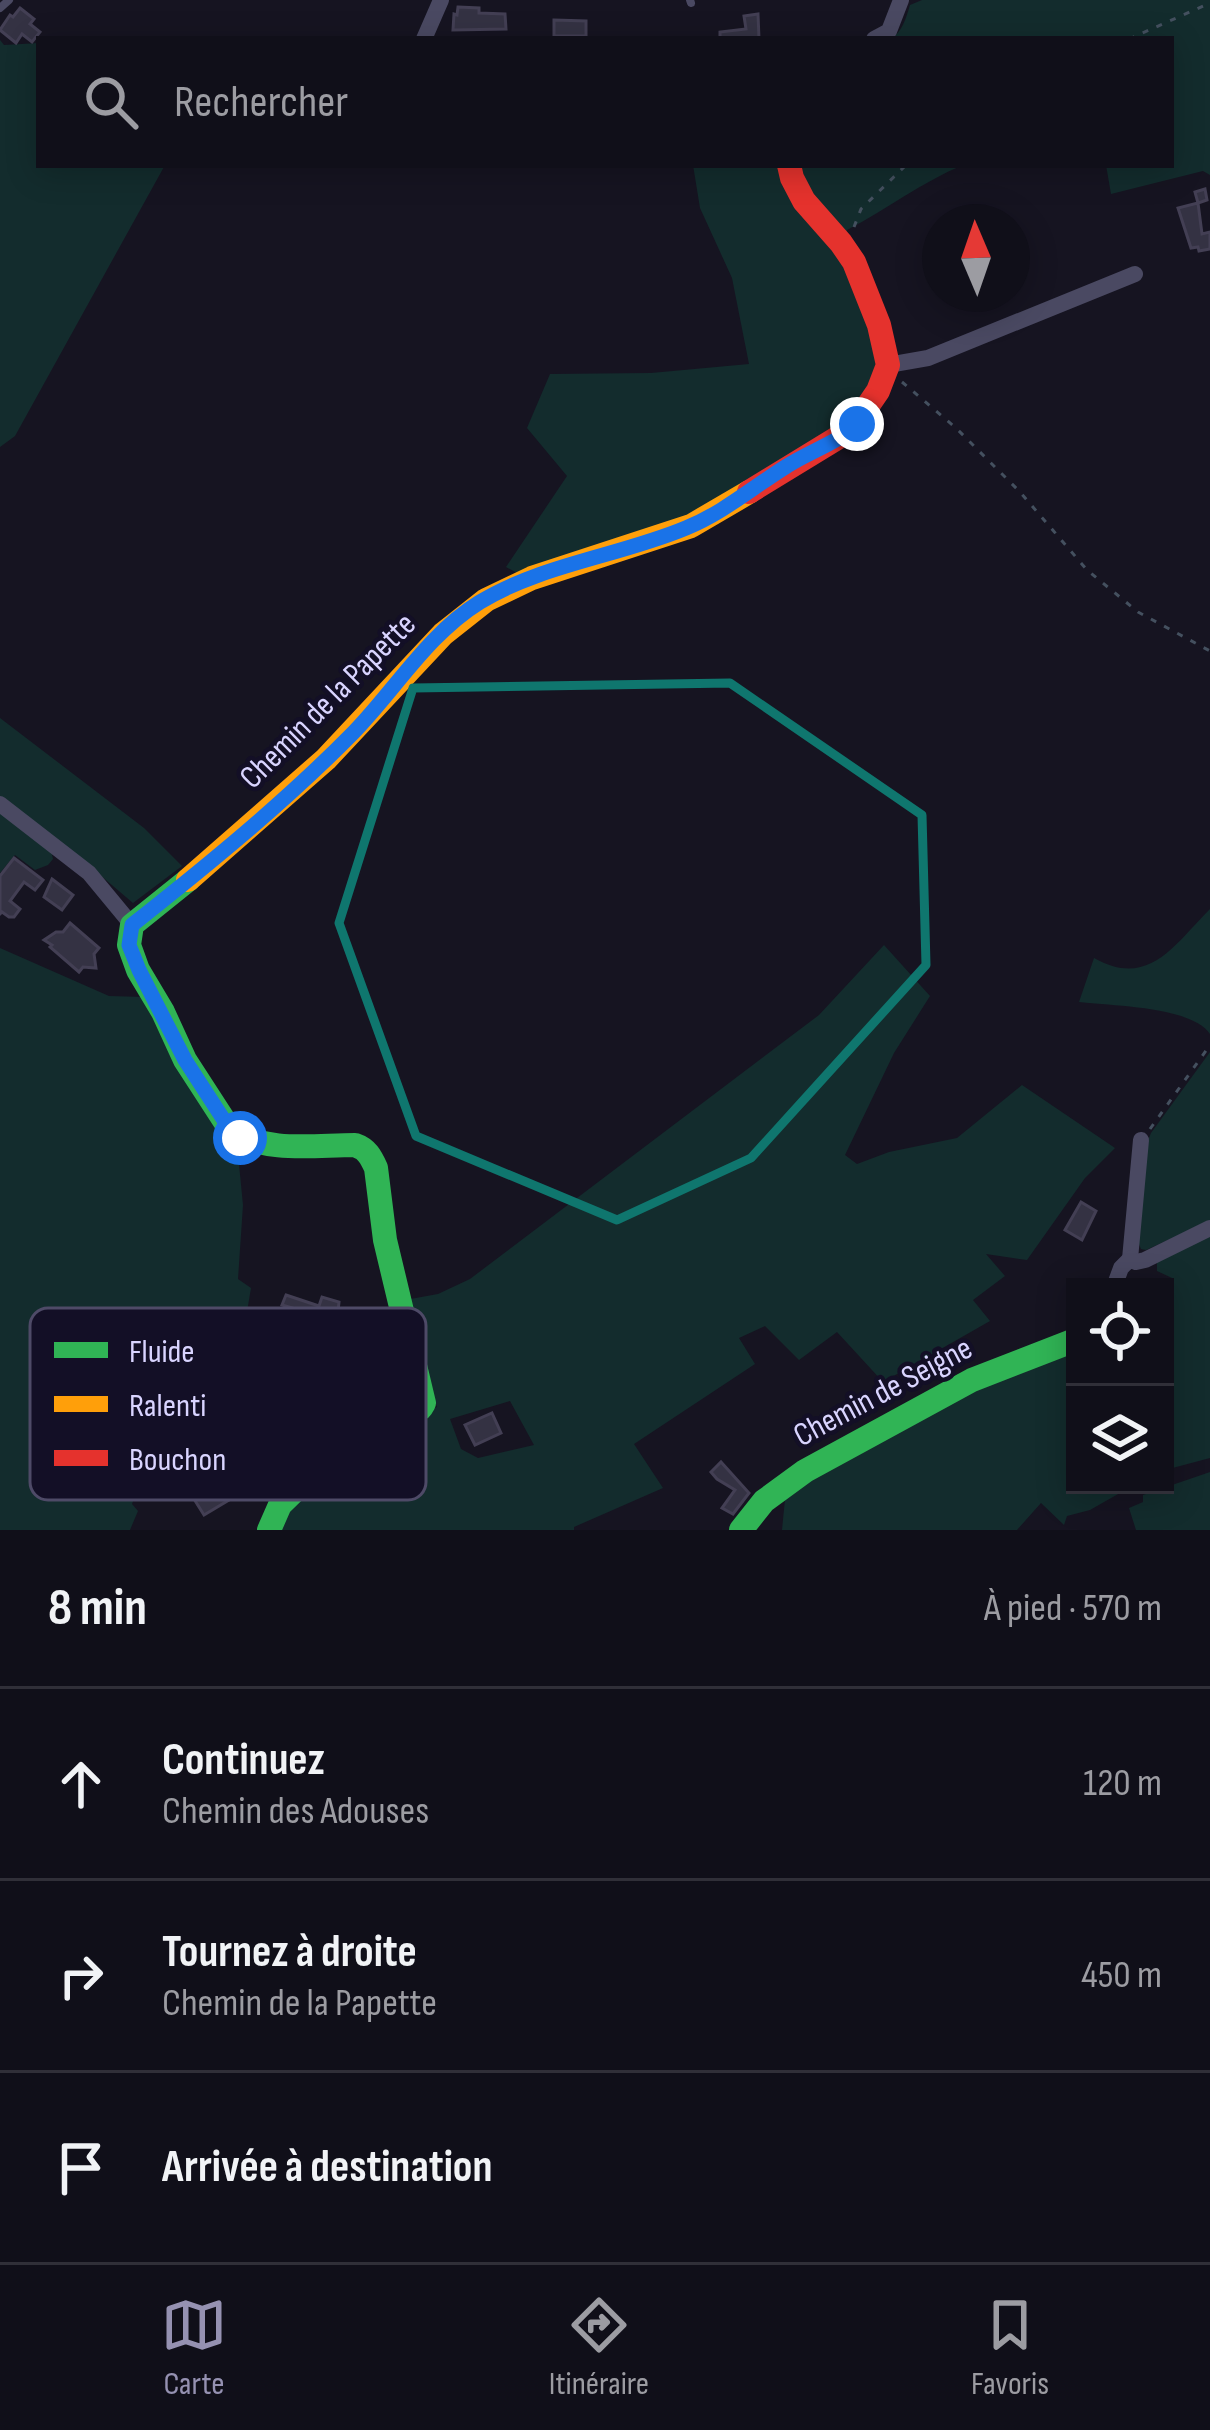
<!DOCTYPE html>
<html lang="fr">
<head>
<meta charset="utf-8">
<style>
  body { margin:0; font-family:"Sofia Sans Condensed",sans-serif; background:#191822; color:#f1f3f6 }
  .controls { position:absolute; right:36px; bottom:36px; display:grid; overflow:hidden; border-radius:0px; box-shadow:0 6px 30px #0003 }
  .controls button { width:108px; height:108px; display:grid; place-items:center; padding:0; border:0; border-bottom:3px solid #302f38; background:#100f19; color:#f1f3f6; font:60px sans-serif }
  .compass { position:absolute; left:922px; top:204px; width:108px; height:108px; border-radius:50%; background:#100f19; box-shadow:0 6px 30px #0003; rotate:358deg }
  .stop { position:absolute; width:36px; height:36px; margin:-27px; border:9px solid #1a73e8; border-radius:50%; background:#fff }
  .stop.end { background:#1a73e8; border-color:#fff; box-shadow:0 3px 12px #0008 }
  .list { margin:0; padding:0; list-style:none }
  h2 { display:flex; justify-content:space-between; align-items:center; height:156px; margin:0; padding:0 48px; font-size:51px }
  h2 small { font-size:39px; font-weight:400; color:#9c9ca2 }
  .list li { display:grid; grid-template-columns:78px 1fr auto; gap:36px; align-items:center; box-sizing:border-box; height:192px; padding:0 48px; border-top:3px solid #302f38 }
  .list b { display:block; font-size:45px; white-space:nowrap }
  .list p { margin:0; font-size:39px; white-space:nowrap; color:#9c9ca2 }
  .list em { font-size:39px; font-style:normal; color:#9c9ca2 }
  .icon { flex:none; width:66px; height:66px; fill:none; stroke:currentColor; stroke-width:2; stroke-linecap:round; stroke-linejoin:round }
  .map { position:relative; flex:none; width:1210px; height:1530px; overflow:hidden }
  .search { position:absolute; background:#100f19; box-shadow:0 6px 30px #0003; left:36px; right:36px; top:36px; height:132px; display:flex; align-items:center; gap:30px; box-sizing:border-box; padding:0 42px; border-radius:0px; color:#9c9ca2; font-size:45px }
  .sheet { height:732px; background:#100f19 }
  nav { display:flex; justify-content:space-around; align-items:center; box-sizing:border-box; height:168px; border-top:3px solid #302f38; background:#100f19; font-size:33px; color:#9c9ca2 }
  nav a { display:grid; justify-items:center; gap:6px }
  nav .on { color:#9591b1 }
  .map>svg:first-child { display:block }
  .green { fill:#132c2d; fill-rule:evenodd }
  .building { fill:#343243; stroke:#433f54; stroke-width:3 }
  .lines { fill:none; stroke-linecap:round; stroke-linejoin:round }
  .path { stroke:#44505f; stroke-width:3; stroke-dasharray:6 9; stroke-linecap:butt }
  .lane { stroke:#4a4962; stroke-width:8 }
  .street { stroke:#4a4962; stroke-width:16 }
  .fast { stroke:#30b455; stroke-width:24 }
  .slow { stroke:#ff9f0a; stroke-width:24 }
  .jam { stroke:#e5322d; stroke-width:24 }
  .route { stroke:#1a73e8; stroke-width:15 }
  .marked { fill:none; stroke:#0f766e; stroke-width:9; stroke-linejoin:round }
  .labels { text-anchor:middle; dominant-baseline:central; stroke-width:9; stroke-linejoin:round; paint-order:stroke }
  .street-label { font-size:33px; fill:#d9d4ff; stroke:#130f26 }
  .key { fill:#130f26; stroke:#4e4a67; stroke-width:3 }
  .key-label { font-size:33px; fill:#d9d4ff }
</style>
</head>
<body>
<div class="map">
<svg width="1210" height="1530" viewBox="0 0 1210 1530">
  <rect width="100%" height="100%" fill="#161421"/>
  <g class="green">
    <path d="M922,0H1210V175L1203,171L1111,194L1106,165H1171V39H890C902,33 906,18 910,5Z"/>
    <polygon points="0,40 4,45 39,43 39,165 165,165 15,436 0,447"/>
    <path d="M693,165H963C922,182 887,209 847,230L855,280L881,363L857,413L712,511L519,574L506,567L567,476L527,428L550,374L651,373L749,364L732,278L700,208Z"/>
    <polygon points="0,718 144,828 182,866 133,903 86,863 0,798"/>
    <polygon points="0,812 50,846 53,859 48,865 35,870 15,855 0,873"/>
    <path d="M1210,909V1034C1191,1006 1111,1006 1079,1002L1094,958C1149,989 1174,945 1210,909Z"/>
    <path d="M884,945L930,996L894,1053L845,1155L857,1164L889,1152L957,1138L1022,1085L1115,1148L1085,1178L1027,1260L986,1254L1005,1276L973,1300L990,1321L883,1382L837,1332L799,1360L765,1326L739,1338L755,1364L634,1444L663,1488L574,1527V1530H273L350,1441L398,1419L437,1407L419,1366L405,1300L438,1294L470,1279L819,1015ZM510,1401L534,1445L478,1458L461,1449L450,1419Z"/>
    <polygon points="0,948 109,996 144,997 237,1144 243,1205 238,1279 251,1288 238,1365 306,1413 349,1406 359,1425 295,1483 200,1443 158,1434 132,1504 138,1511 130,1530 0,1530"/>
    <polygon points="1210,1052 1210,1221 1146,1250 1141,1249 1138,1242 1145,1148 1151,1133"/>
    <polygon points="1210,1233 1210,1458 1165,1470 1165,1310 1172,1278 1157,1271 1157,1259"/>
    <polygon points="1075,1344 1075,1485 1134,1485 1090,1510 1067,1516 1064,1525 1041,1503 1017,1530 782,1530 786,1489 962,1390"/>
    <polygon points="1210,1472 1210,1530 1136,1530 1129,1508 1143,1502 1143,1495"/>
  </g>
  <g class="building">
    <polygon points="458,7 479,8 479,13 505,14 506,29 453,30 454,14 457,15"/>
    <polygon points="20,8 34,19 30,24 40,32 32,42 22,34 16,43 0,30 10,15 13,17"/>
    <polygon points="758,14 759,39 720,39 720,32 746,29 744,16"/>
    <polygon points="554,20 586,21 586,36 554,36"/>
    <polygon points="1205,189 1207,200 1198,203 1202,234 1210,232 1210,249 1199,251 1198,247 1191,248 1178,208 1198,203 1195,192"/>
    <polygon points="14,858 43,880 35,890 24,882 10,901 20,909 14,917 9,917 2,912 0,914 0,876"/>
    <polygon points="52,879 73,895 62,910 44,897"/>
    <polygon points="70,923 99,948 94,954 96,968 83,967 79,972 50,947 52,945 44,940 56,932 63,932"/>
    <polygon points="1081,1202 1096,1211 1082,1240 1065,1230"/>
    <polygon points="286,1295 319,1306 322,1297 339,1302 337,1321 282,1305"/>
    <polygon points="492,1413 501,1433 475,1445 465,1425"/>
    <polygon points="721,1462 749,1493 733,1514 722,1508 735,1490 717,1479 711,1472"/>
    <polygon points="218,1484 229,1500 204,1515 194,1499"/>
  </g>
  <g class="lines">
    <g class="path">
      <polyline points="1129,39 1210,3"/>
      <polyline points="854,227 861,209 906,165"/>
      <polyline points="902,382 956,428 1020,492 1087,570 1138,612 1210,651"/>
      <polyline points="1150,1129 1210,1045"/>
    </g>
    <g class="lane">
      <polyline points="690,0 691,3"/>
      <polyline points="0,8 9,0"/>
    </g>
    <g class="street">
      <polyline points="424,39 441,0"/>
      <polyline points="874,39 889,31 901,0"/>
      <polyline points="888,365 928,358 1135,274"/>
      <polyline points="0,804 89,873 132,925"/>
      <polyline points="1130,1259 1141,1140"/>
      <polyline points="1114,1287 1121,1268 1130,1259 1136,1262 1145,1260 1210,1228"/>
    </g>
    <g class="fast">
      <path d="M188,880L132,925L129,945L138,970L163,1012L185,1060L231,1131C268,1153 314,1145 355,1145C367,1149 371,1157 376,1168L385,1240L424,1403L421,1408L360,1427L280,1505L269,1530"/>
      <polyline points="741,1530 764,1501 805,1471 972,1380 1075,1340"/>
    </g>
    <polyline class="slow" points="188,880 326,759 443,634 486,600 532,578 691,526 749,492"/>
    <polyline class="jam" points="749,492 852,429 878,391 888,365 879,325 854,262 841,243 804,201 792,178 789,165"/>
  </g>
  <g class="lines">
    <path class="route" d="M240,1138L231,1131L185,1060L139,970L129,945L132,925C208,865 285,802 353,733C395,690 428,634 480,602C543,564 619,556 686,528C723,513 753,487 787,466C810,451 838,443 857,424"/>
  </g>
  <path class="marked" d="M730,683L922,815L926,965L751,1158L617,1220L416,1136L339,923L413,688Z"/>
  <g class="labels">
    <g class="street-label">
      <text transform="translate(328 701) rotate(-45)">Chemin de la Papette</text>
      <text transform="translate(883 1392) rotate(-28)">Chemin de Seigne</text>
    </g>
  </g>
  <rect x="30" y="1308" width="396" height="192" rx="18" class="key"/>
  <rect x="54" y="1342" width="54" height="16" fill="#30b455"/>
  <rect x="54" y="1396" width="54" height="16" fill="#ff9f0a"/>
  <rect x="54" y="1450" width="54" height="16" fill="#e5322d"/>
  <g class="key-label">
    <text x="129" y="1362">Fluide</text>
    <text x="129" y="1416">Ralenti</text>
    <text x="129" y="1470">Bouchon</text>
  </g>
</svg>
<div class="controls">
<button><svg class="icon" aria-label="locate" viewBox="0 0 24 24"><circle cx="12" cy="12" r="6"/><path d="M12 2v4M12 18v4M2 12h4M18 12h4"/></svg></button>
<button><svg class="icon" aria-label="layers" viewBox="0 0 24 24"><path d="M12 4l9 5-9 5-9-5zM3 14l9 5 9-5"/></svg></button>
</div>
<svg class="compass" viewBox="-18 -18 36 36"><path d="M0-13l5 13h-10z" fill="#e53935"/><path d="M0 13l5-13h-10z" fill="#9c9ca2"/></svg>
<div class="stop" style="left:240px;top:1138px"></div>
<div class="stop end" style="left:857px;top:424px"></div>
<div class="search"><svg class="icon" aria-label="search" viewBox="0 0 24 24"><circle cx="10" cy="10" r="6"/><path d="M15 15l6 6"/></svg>Rechercher</div>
</div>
<section class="sheet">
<h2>8 min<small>À pied · 570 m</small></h2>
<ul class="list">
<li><svg class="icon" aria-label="ahead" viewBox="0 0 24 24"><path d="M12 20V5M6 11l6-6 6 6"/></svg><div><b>Continuez</b><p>Chemin des Adouses</p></div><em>120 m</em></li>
<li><svg class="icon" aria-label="right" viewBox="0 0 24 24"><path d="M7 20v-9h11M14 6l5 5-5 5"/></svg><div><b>Tournez à droite</b><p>Chemin de la Papette</p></div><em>450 m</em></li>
<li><svg class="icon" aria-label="arrive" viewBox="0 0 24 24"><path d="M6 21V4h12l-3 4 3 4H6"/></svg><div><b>Arrivée à destination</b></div></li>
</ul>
</section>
<nav>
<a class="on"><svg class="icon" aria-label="map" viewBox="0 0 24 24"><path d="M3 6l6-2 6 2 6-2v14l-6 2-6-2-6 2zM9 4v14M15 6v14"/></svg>Carte</a>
<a><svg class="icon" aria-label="directions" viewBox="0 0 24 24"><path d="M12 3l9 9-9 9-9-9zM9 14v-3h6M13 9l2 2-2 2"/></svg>Itinéraire</a>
<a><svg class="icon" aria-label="saved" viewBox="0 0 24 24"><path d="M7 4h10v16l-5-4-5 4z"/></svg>Favoris</a>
</nav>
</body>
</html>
